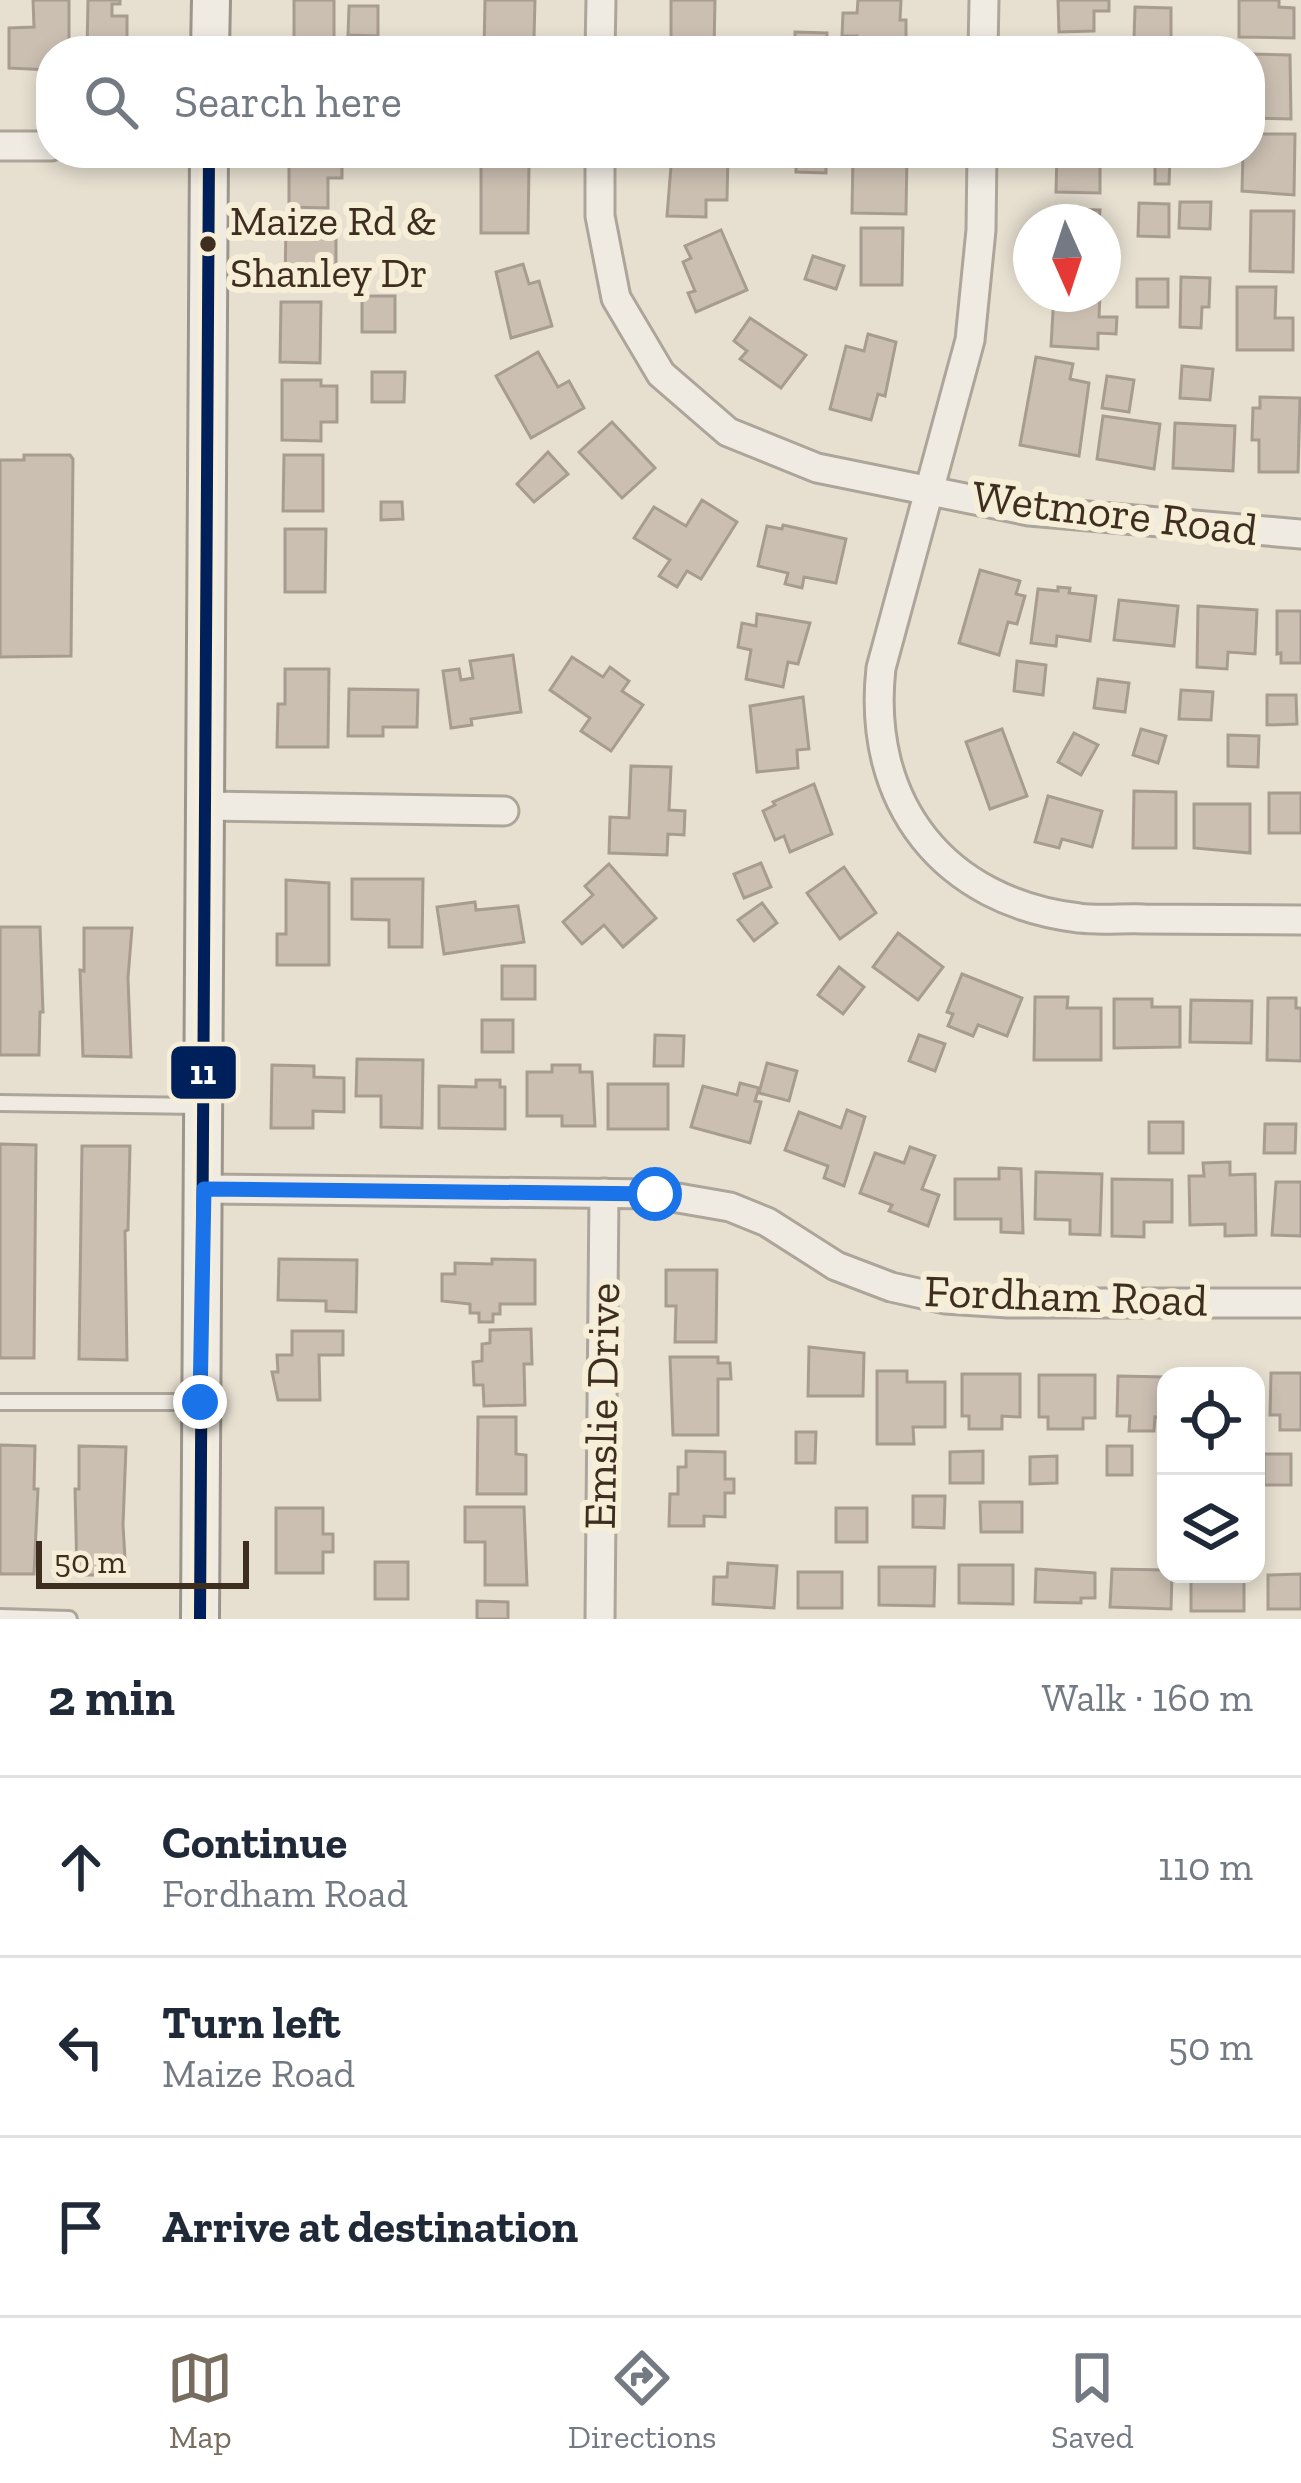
<!DOCTYPE html>
<html lang="en">
<head>
<meta charset="utf-8">
<style>
  body { margin:0; font-family:"Zilla Slab",serif; background:#f2f2f3; color:#1f2937 }
  .controls { position:absolute; right:36px; bottom:36px; display:grid; overflow:hidden; border-radius:24px; box-shadow:0 6px 18px #0003 }
  .controls button { width:108px; height:108px; display:grid; place-items:center; padding:0; border:0; border-bottom:3px solid #e0e1e3; background:#fff; color:#1f2937; font:60px sans-serif }
  .compass { position:absolute; left:1013px; top:204px; width:108px; height:108px; border-radius:50%; background:#fff; box-shadow:0 6px 18px #0003; rotate:177deg }
  .scale { position:absolute; left:36px; bottom:30px; width:213px; box-sizing:border-box; padding-left:12px; border:6px solid #3d2e20; border-top:0; font-size:33px; line-height:42px; white-space:nowrap; color:#3d2e20; -webkit-text-stroke:9px #f7eed8; paint-order:stroke }
  .stop { position:absolute; width:36px; height:36px; margin:-27px; border:9px solid #1a73e8; border-radius:50%; background:#fff }
  .stop.end { background:#1a73e8; border-color:#fff; box-shadow:0 3px 12px #0008 }
  .list { margin:0; padding:0; list-style:none }
  h2 { display:flex; justify-content:space-between; align-items:center; height:156px; margin:0; padding:0 48px; font-size:51px }
  h2 small { font-size:39px; font-weight:400; color:#747a83 }
  .list li { display:grid; grid-template-columns:78px 1fr auto; gap:36px; align-items:center; box-sizing:border-box; height:180px; padding:0 48px; border-top:3px solid #e0e1e3 }
  .list b { display:block; font-size:45px; white-space:nowrap }
  .list p { margin:0; font-size:39px; white-space:nowrap; color:#747a83 }
  .list em { font-size:39px; font-style:normal; color:#747a83 }
  .icon { flex:none; width:66px; height:66px; fill:none; stroke:currentColor; stroke-width:2; stroke-linecap:round; stroke-linejoin:round }
  .map { position:relative; flex:none; width:1301px; height:1619px; overflow:hidden }
  .search { position:absolute; background:#fff; box-shadow:0 6px 18px #0003; left:36px; right:36px; top:36px; height:132px; display:flex; align-items:center; gap:30px; box-sizing:border-box; padding:0 42px; border-radius:48px; color:#747a83; font-size:45px }
  .sheet { height:696px; background:#fff }
  nav { display:flex; justify-content:space-around; align-items:center; box-sizing:border-box; height:168px; border-top:3px solid #e0e1e3; background:#fff; font-size:33px; color:#747a83 }
  nav a { display:grid; justify-items:center; gap:6px }
  nav .on { color:#786c5e }
  .map>svg:first-child { display:block }
  .building { fill:#cbbfb2; stroke:#a89c90; stroke-width:3 }
  .lines { fill:none; stroke-linecap:round; stroke-linejoin:round }
  .lane-casing { stroke:#ada599; stroke-width:20 }
  .street-casing { stroke:#ada599; stroke-width:33 }
  .secondary-casing { stroke:#9c958a; stroke-width:42 }
  .lane { stroke:#efebe3; stroke-width:14 }
  .street { stroke:#efebe3; stroke-width:27 }
  .secondary { stroke:#efebe3; stroke-width:36 }
  .bus-1-casing { stroke:#f7eed8; stroke-width:21 }
  .bus-1 { stroke:#00205b; stroke-width:12 }
  .route { stroke:#1a73e8; stroke-width:15 }
  .bus-dot { fill:#3d2e20; stroke:#f7eed8; stroke-width:4.5 }
  .labels { text-anchor:middle; dominant-baseline:central; stroke-width:12; stroke-linejoin:round; paint-order:stroke }
  .bus-label { font-size:42px; fill:#3d2e20; stroke:#f7eed8; text-anchor:start }
  .street-label { font-size:45px; fill:#3d2e20; stroke:#f7eed8 }
  .line-badge { stroke:#f7eed8; stroke-width:4.5 }
  .badge-label { font-size:33px; text-anchor:middle; font-weight:bold; fill:#fff }
</style>
</head>
<body>
<div class="map">
<svg width="1301" height="1619" viewBox="0 0 1301 1619">
  <rect width="100%" height="100%" fill="#e7e0d1"/>
  <g class="building">
    <polygon points="33,0 69,0 69,51 51,51 51,70 9,68 9,28 34,27"/>
    <polygon points="88,0 120,0 120,4 112,4 112,16 127,16 127,51 87,51"/>
    <rect x="294" y="0" width="40" height="51"/>
    <polygon points="485,0 535,0 534,38 526,38 526,51 484,51"/>
    <polygon points="671,0 715,0 714,50 671,49"/>
    <polygon points="858,0 901,0 900,20 906,20 906,50 857,48 857,36 842,36 843,13 857,13"/>
    <polygon points="1058,0 1109,0 1109,11 1094,11 1094,31 1059,32"/>
    <polygon points="1239,0 1279,0 1279,7 1294,8 1294,38 1239,37"/>
    <polygon points="349,6 378,6 378,36 348,35"/>
    <polygon points="1135,7 1171,8 1171,40 1134,39"/>
    <polygon points="795,32 827,33 827,51 795,51"/>
    <polygon points="1250,54 1290,55 1291,119 1250,118"/>
    <polygon points="1251,134 1295,134 1294,195 1242,191 1243,153 1250,153"/>
    <polygon points="289,153 342,153 342,178 328,178 328,208 289,207"/>
    <polygon points="796,153 826,153 826,173 796,172"/>
    <polygon points="1057,153 1113,153 1113,161 1100,160 1100,193 1056,192"/>
    <polygon points="672,154 728,154 727,200 706,200 706,217 667,216"/>
    <polygon points="853,155 907,155 906,214 852,213"/>
    <polygon points="1155,156 1170,156 1169,184 1155,184"/>
    <polygon points="481,164 529,165 528,233 481,233"/>
    <polygon points="1180,202 1211,202 1210,229 1179,228"/>
    <polygon points="1139,203 1169,204 1169,237 1138,236"/>
    <polygon points="1056,209 1100,210 1099,222 1056,222"/>
    <polygon points="1251,211 1294,211 1293,272 1250,271"/>
    <polygon points="286,223 323,223 323,234 336,234 336,265 323,265 322,287 285,287"/>
    <polygon points="861,228 903,228 902,285 861,285"/>
    <polygon points="721,230 747,290 696,312 688,293 695,291 683,262 691,258 685,246"/>
    <polygon points="813,256 844,266 836,289 805,279"/>
    <polygon points="523,264 529,284 539,281 552,326 511,338 496,272"/>
    <polygon points="1181,277 1210,278 1209,307 1202,307 1201,328 1180,327"/>
    <rect x="1137" y="279" width="31" height="28"/>
    <polygon points="1237,287 1276,287 1275,318 1293,318 1293,350 1237,350"/>
    <polygon points="1054,294 1100,294 1099,317 1117,317 1116,334 1098,333 1098,349 1051,346"/>
    <rect x="362" y="296" width="33" height="36"/>
    <polygon points="281,302 321,302 320,363 280,362"/>
    <polygon points="750,318 806,355 781,388 740,359 747,351 734,341"/>
    <polygon points="868,334 896,342 885,396 878,394 871,420 830,409 846,346 864,351"/>
    <polygon points="538,352 558,387 569,381 584,408 531,438 496,376"/>
    <polygon points="1036,357 1073,364 1070,379 1089,383 1079,456 1020,445"/>
    <polygon points="1182,366 1213,369 1210,400 1180,398"/>
    <polygon points="372,372 405,372 404,402 372,402"/>
    <polygon points="1107,376 1134,380 1129,412 1102,408"/>
    <polygon points="282,380 321,380 321,386 337,386 337,422 321,422 321,441 282,440"/>
    <polygon points="1260,397 1300,398 1298,472 1259,472 1259,440 1252,440 1253,408 1260,408"/>
    <polygon points="1103,416 1160,424 1154,469 1097,459"/>
    <polygon points="612,422 655,468 622,498 579,452"/>
    <polygon points="1175,423 1235,426 1233,471 1173,468"/>
    <polygon points="548,452 568,474 534,502 517,484"/>
    <polygon points="24,455 70,455 73,459 71,656 0,657 0,460 24,460"/>
    <polygon points="284,455 323,455 323,511 283,511"/>
    <polygon points="702,500 737,522 701,579 687,571 677,587 659,576 670,560 634,538 654,507 686,526"/>
    <polygon points="381,502 402,502 403,519 381,520"/>
    <polygon points="783,525 846,539 836,583 804,577 802,588 785,584 788,573 758,566 767,526 782,529"/>
    <polygon points="285,529 326,529 325,592 285,592"/>
    <polygon points="980,570 1020,581 1016,594 1025,596 1017,624 1008,622 999,655 959,643"/>
    <polygon points="1058,587 1070,588 1069,593 1096,596 1090,641 1057,636 1056,646 1031,643 1038,589 1058,591"/>
    <polygon points="1119,600 1178,606 1174,646 1114,640"/>
    <polygon points="1198,606 1257,610 1255,654 1228,652 1227,669 1197,667"/>
    <polygon points="1277,611 1301,611 1301,663 1281,663 1281,653 1277,654"/>
    <polygon points="757,614 810,623 798,664 788,662 783,687 746,679 751,650 738,647 742,623 756,626"/>
    <polygon points="513,655 521,712 471,719 472,725 451,728 443,671 459,669 461,680 473,678 470,661"/>
    <polygon points="572,657 603,677 610,667 629,681 622,691 643,705 611,751 581,731 590,718 550,690"/>
    <polygon points="1017,661 1046,665 1043,695 1014,691"/>
    <polygon points="285,669 329,669 328,747 277,747 278,704 285,704"/>
    <polygon points="1098,679 1129,683 1125,712 1094,708"/>
    <polygon points="349,689 418,690 417,727 383,727 383,736 348,736"/>
    <polygon points="1181,690 1213,692 1211,720 1179,719"/>
    <polygon points="1267,695 1296,695 1297,724 1267,725"/>
    <polygon points="803,697 809,749 797,750 798,768 757,772 750,706"/>
    <polygon points="1002,729 1027,796 990,809 966,742"/>
    <polygon points="1141,729 1166,736 1158,763 1133,755"/>
    <polygon points="1074,733 1098,745 1081,775 1058,762"/>
    <polygon points="1228,735 1259,736 1258,767 1228,766"/>
    <polygon points="631,766 671,767 669,810 685,811 684,835 668,834 667,855 609,853 610,817 629,818"/>
    <polygon points="814,784 832,834 790,852 784,836 775,840 763,811 775,805 773,802"/>
    <polygon points="1134,791 1176,792 1176,848 1133,848"/>
    <rect x="1269" y="793" width="32" height="40"/>
    <polygon points="1048,796 1102,811 1092,847 1062,839 1059,848 1035,842"/>
    <polygon points="1194,804 1250,804 1250,853 1194,848"/>
    <polygon points="761,863 771,887 744,898 734,874"/>
    <polygon points="609,864 656,918 623,947 604,925 582,944 563,922 593,895 585,886"/>
    <polygon points="844,867 876,913 840,939 807,893"/>
    <polygon points="352,879 423,879 422,947 389,947 389,920 352,919"/>
    <polygon points="286,880 329,883 329,965 277,965 277,934 286,934"/>
    <polygon points="475,902 476,910 518,906 524,942 444,954 437,907"/>
    <polygon points="762,903 777,923 754,941 738,920"/>
    <polygon points="0,927 40,927 43,1012 40,1012 39,1055 0,1055"/>
    <polygon points="84,928 132,928 128,978 131,1057 83,1056 80,970 84,971"/>
    <polygon points="898,933 943,967 918,1000 873,967"/>
    <rect x="502" y="966" width="33" height="33"/>
    <polygon points="839,967 864,987 843,1014 818,995"/>
    <polygon points="962,974 1022,998 1007,1036 978,1025 973,1036 948,1026 953,1014 947,1012"/>
    <polygon points="1035,997 1068,997 1067,1008 1101,1008 1101,1060 1034,1060"/>
    <polygon points="1268,998 1296,998 1296,1008 1301,1008 1301,1061 1267,1060"/>
    <polygon points="1114,999 1152,999 1152,1007 1180,1007 1180,1047 1114,1048"/>
    <polygon points="1191,1000 1252,1001 1251,1043 1190,1042"/>
    <rect x="482" y="1020" width="31" height="32"/>
    <polygon points="655,1035 684,1036 683,1066 654,1066"/>
    <polygon points="919,1035 945,1044 935,1071 909,1061"/>
    <polygon points="357,1059 423,1060 422,1128 381,1127 381,1096 356,1096"/>
    <polygon points="767,1063 797,1071 789,1101 759,1093"/>
    <polygon points="272,1065 314,1066 314,1077 344,1078 344,1112 313,1111 313,1128 271,1128"/>
    <polygon points="552,1065 580,1065 580,1072 592,1072 595,1126 562,1126 562,1116 527,1116 527,1072 552,1072"/>
    <polygon points="476,1080 500,1080 500,1087 505,1087 505,1129 439,1128 439,1086 476,1087"/>
    <polygon points="740,1083 759,1088 755,1101 761,1102 750,1143 691,1127 703,1086 737,1095"/>
    <rect x="608" y="1084" width="60" height="45"/>
    <polygon points="847,1110 865,1117 844,1186 824,1178 828,1166 785,1150 799,1112 841,1128"/>
    <rect x="1149" y="1122" width="34" height="31"/>
    <polygon points="1265,1124 1296,1124 1295,1153 1264,1153"/>
    <polygon points="0,1144 36,1145 34,1358 0,1358"/>
    <polygon points="82,1146 130,1146 128,1230 125,1231 127,1360 79,1359"/>
    <polygon points="910,1147 935,1156 922,1189 939,1195 928,1226 889,1211 892,1205 860,1193 875,1153 904,1163"/>
    <polygon points="1230,1162 1230,1175 1255,1174 1256,1235 1225,1236 1225,1224 1190,1225 1189,1176 1204,1176 1203,1163"/>
    <polygon points="999,1168 1021,1169 1023,1233 1001,1232 1001,1219 955,1219 955,1179 999,1179"/>
    <polygon points="1036,1172 1102,1174 1100,1235 1070,1234 1070,1220 1035,1219"/>
    <polygon points="1112,1179 1172,1180 1172,1222 1144,1222 1144,1237 1112,1236"/>
    <polygon points="1276,1182 1301,1182 1301,1236 1272,1235"/>
    <polygon points="279,1259 357,1260 356,1312 326,1311 326,1301 278,1300"/>
    <polygon points="492,1259 535,1260 535,1304 500,1304 500,1314 493,1314 493,1322 479,1322 479,1313 470,1313 470,1304 442,1301 442,1274 455,1274 455,1263 492,1264"/>
    <polygon points="666,1270 717,1270 716,1342 675,1342 676,1306 666,1306"/>
    <polygon points="531,1329 532,1364 524,1364 525,1405 484,1406 483,1385 474,1385 473,1362 482,1361 482,1344 490,1343 490,1330"/>
    <polygon points="292,1331 343,1331 343,1355 319,1355 320,1400 278,1400 272,1372 278,1372 277,1355 292,1355"/>
    <polygon points="809,1347 864,1353 863,1396 808,1396"/>
    <polygon points="670,1357 718,1357 718,1363 730,1363 731,1379 718,1379 718,1435 673,1435"/>
    <polygon points="877,1371 907,1371 907,1382 945,1382 945,1427 913,1427 914,1444 877,1444"/>
    <polygon points="1271,1373 1301,1373 1301,1430 1280,1430 1280,1415 1270,1415"/>
    <polygon points="962,1374 1020,1374 1020,1417 1002,1416 1002,1429 969,1429 969,1416 962,1416"/>
    <polygon points="1039,1375 1095,1375 1095,1418 1083,1418 1083,1429 1048,1429 1048,1417 1039,1417"/>
    <polygon points="1118,1376 1166,1377 1166,1418 1155,1417 1154,1431 1129,1431 1130,1416 1117,1416"/>
    <polygon points="478,1417 516,1417 516,1454 526,1455 526,1494 477,1494"/>
    <polygon points="796,1432 816,1432 815,1463 796,1463"/>
    <polygon points="0,1445 35,1446 34,1489 38,1489 34,1574 0,1574"/>
    <polygon points="79,1446 126,1447 123,1525 126,1575 77,1575 75,1489 79,1489"/>
    <rect x="1107" y="1446" width="25" height="29"/>
    <polygon points="686,1451 725,1452 725,1479 734,1479 734,1493 725,1493 725,1517 704,1516 704,1526 669,1526 670,1494 678,1494 678,1467 686,1467"/>
    <polygon points="983,1451 983,1483 950,1483 950,1452"/>
    <rect x="1264" y="1454" width="27" height="31"/>
    <polygon points="1057,1456 1057,1483 1030,1484 1030,1457"/>
    <polygon points="913,1496 945,1496 944,1528 913,1527"/>
    <polygon points="980,1502 1022,1502 1022,1532 981,1532"/>
    <polygon points="465,1507 524,1507 527,1585 485,1585 485,1542 465,1542"/>
    <polygon points="276,1508 323,1508 323,1534 333,1534 333,1552 323,1552 323,1573 276,1573"/>
    <rect x="836" y="1508" width="31" height="34"/>
    <rect x="375" y="1562" width="33" height="37"/>
    <polygon points="728,1563 777,1566 774,1608 713,1604 714,1577 727,1577"/>
    <polygon points="959,1565 1013,1565 1013,1604 959,1603"/>
    <polygon points="879,1567 935,1567 934,1606 879,1605"/>
    <polygon points="1036,1569 1095,1573 1095,1598 1081,1598 1081,1603 1035,1602"/>
    <polygon points="1112,1569 1166,1570 1166,1574 1172,1574 1171,1609 1110,1607"/>
    <rect x="798" y="1572" width="44" height="36"/>
    <rect x="1191" y="1574" width="53" height="37"/>
    <polygon points="1301,1574 1301,1609 1268,1609 1268,1575"/>
    <polygon points="477,1601 508,1602 508,1619 477,1619"/>
  </g>
  <g class="lines">
    <g class="lane-casing">
      <g id="lane">
        <polyline points="0,1103 199,1106"/>
        <polyline points="0,1402 201,1402"/>
        <polyline points="0,1617 69,1619"/>
      </g>
    </g>
    <g class="street-casing">
      <g id="street">
        <polyline points="600,51 601,0"/>
        <polyline points="983,51 984,0"/>
        <polyline points="0,146 51,146"/>
        <polyline points="600,153 600,216 616,298 661,374 728,432 817,468 1029,511 1301,534"/>
        <path d="M982,153L981,230L970,340L881,668C866,803 944,902 1079,918C1100,921 1123,918 1144,919C1196,919 1249,920 1301,920"/>
        <polyline points="204,806 504,811"/>
        <polyline points="204,1189 655,1194 730,1207 767,1222 836,1266 891,1287 945,1299 1008,1303 1301,1303"/>
        <polyline points="600,1619 604,1193"/>
      </g>
    </g>
    <g class="secondary-casing">
      <g id="secondary">
        <polyline points="210,51 211,0"/>
        <polyline points="200,1619 209,153"/>
      </g>
    </g>
    <use href="#lane" class="lane"/>
    <use href="#street" class="street"/>
    <use href="#secondary" class="secondary"/>
    <g class="bus-1-casing">
      <polyline id="bus-1" points="200,1619 209,153"/>
    </g>
    <use href="#bus-1" class="bus-1"/>
  </g>
  <g class="lines">
    <polyline class="route" points="200,1402 204,1189 655,1194"/>
  </g>
  <circle class="bus-dot" cx="208" cy="244" r="10"/>
  <g class="labels">
    <g class="bus-label">
      <text x="230" y="220">Maize Rd &amp;<tspan x="230" dy="52">Shanley Dr</tspan></text>
    </g>
    <g class="street-label">
      <text transform="translate(1115 513) rotate(7)">Wetmore Road</text>
      <text transform="translate(1066 1296) rotate(2)">Fordham Road</text>
      <text transform="translate(602 1406) rotate(-89)">Emslie Drive</text>
    </g>
  </g>
  <rect class="line-badge" x="169" y="1044" width="69" height="57" rx="12" fill="#00205b"/>
  <g class="badge-label">
    <text x="203" y="1084">11</text>
  </g>
</svg>
<div class="controls">
<button><svg class="icon" aria-label="locate" viewBox="0 0 24 24"><circle cx="12" cy="12" r="6"/><path d="M12 2v4M12 18v4M2 12h4M18 12h4"/></svg></button>
<button><svg class="icon" aria-label="layers" viewBox="0 0 24 24"><path d="M12 4l9 5-9 5-9-5zM3 14l9 5 9-5"/></svg></button>
</div>
<svg class="compass" viewBox="-18 -18 36 36"><path d="M0-13l5 13h-10z" fill="#e53935"/><path d="M0 13l5-13h-10z" fill="#747a83"/></svg>
<div class="scale">50 m</div>
<div class="stop" style="left:655px;top:1194px"></div>
<div class="stop end" style="left:200px;top:1402px"></div>
<div class="search"><svg class="icon" aria-label="search" viewBox="0 0 24 24"><circle cx="10" cy="10" r="6"/><path d="M15 15l6 6"/></svg>Search here</div>
</div>
<section class="sheet">
<h2>2 min<small>Walk · 160 m</small></h2>
<ul class="list">
<li><svg class="icon" aria-label="ahead" viewBox="0 0 24 24"><path d="M12 20V5M6 11l6-6 6 6"/></svg><div><b>Continue</b><p>Fordham Road</p></div><em>110 m</em></li>
<li><svg class="icon" aria-label="left" viewBox="0 0 24 24"><path d="M17 20v-9H6M10 6l-5 5 5 5"/></svg><div><b>Turn left</b><p>Maize Road</p></div><em>50 m</em></li>
<li><svg class="icon" aria-label="arrive" viewBox="0 0 24 24"><path d="M6 21V4h12l-3 4 3 4H6"/></svg><div><b>Arrive at destination</b></div></li>
</ul>
</section>
<nav>
<a class="on"><svg class="icon" aria-label="map" viewBox="0 0 24 24"><path d="M3 6l6-2 6 2 6-2v14l-6 2-6-2-6 2zM9 4v14M15 6v14"/></svg>Map</a>
<a><svg class="icon" aria-label="directions" viewBox="0 0 24 24"><path d="M12 3l9 9-9 9-9-9zM9 14v-3h6M13 9l2 2-2 2"/></svg>Directions</a>
<a><svg class="icon" aria-label="saved" viewBox="0 0 24 24"><path d="M7 4h10v16l-5-4-5 4z"/></svg>Saved</a>
</nav>
</body>
</html>
